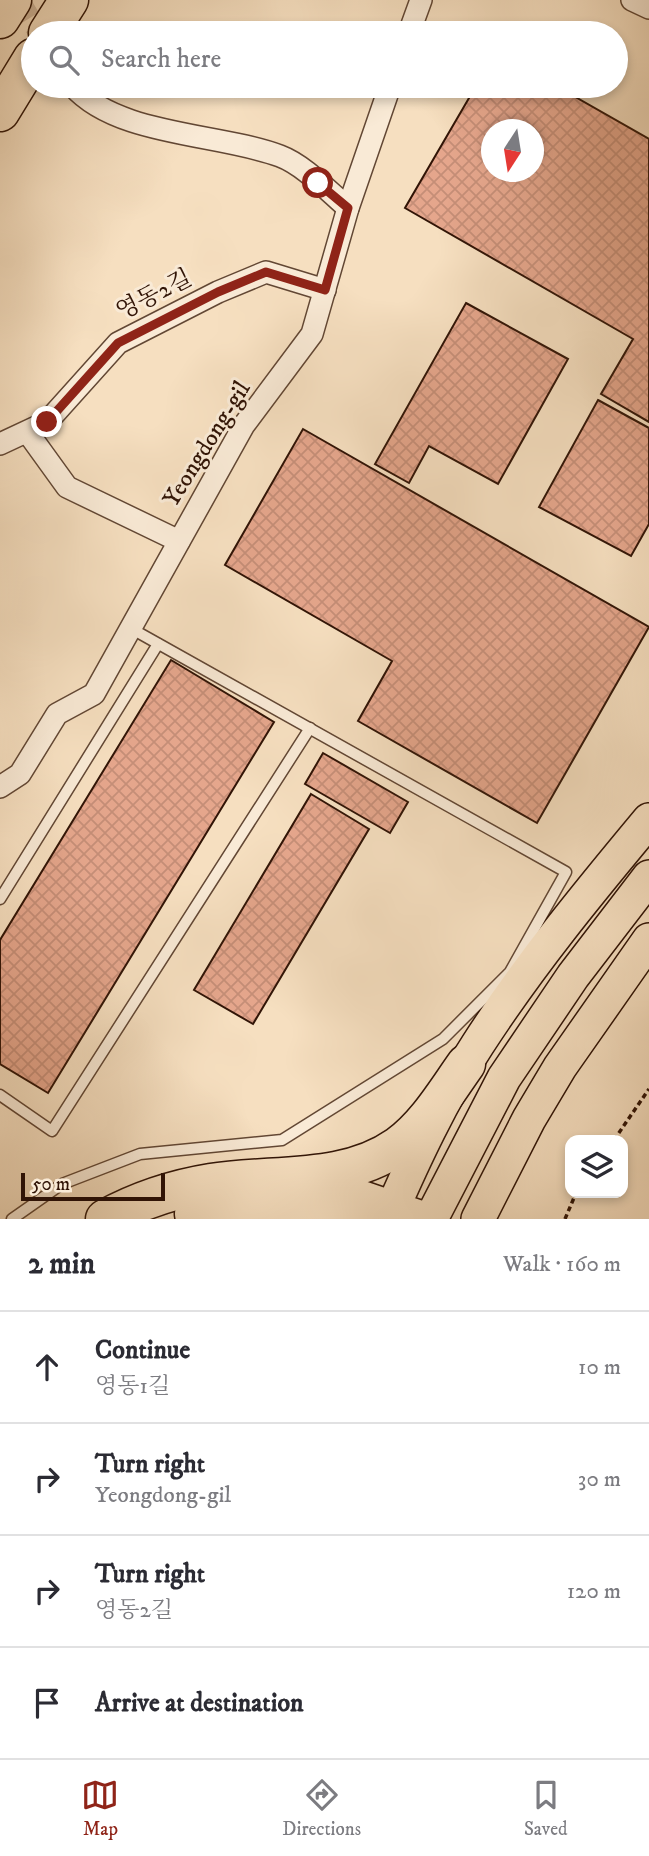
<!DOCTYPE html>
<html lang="en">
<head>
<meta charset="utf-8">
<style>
  body { margin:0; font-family:"IM FELL DW Pica","Noto Serif KR",serif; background:#f2f2f3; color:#2b2b33 }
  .controls { position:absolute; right:21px; bottom:21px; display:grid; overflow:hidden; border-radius:14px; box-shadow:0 4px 10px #0003 }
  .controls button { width:63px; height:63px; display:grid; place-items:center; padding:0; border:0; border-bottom:2px solid #e1e1e2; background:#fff; color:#2b2b33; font:35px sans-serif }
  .compass { position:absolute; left:481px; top:119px; width:63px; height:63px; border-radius:50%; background:#fff; box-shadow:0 4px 10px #0003; rotate:192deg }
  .scale { position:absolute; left:21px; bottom:18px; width:144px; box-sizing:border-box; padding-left:7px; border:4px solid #311406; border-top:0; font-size:19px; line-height:24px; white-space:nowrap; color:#311406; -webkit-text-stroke:5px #f9ead6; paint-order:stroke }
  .stop { position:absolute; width:21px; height:21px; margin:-16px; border:5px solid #8f2418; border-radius:50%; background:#fff }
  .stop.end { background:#8f2418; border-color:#fff; box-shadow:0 2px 7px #0008 }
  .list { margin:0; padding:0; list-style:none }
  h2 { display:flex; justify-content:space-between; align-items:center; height:91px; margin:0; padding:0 28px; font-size:30px }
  h2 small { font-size:23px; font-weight:400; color:#7c7c81 }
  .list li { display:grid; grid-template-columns:46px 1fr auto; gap:21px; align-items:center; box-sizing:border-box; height:112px; padding:0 28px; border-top:2px solid #e1e1e2 }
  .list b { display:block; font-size:26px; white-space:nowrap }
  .list p { margin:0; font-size:23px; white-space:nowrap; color:#7c7c81 }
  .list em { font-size:23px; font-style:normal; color:#7c7c81 }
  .icon { flex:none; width:38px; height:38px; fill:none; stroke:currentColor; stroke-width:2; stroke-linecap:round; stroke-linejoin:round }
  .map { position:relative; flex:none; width:649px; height:1219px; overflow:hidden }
  .search { position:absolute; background:#fff; box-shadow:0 4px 10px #0003; left:21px; right:21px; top:21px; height:77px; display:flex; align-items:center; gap:18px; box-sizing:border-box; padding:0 24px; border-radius:38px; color:#7c7c81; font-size:26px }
  .sheet { height:539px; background:#fff }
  nav { display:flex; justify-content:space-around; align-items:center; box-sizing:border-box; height:98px; border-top:2px solid #e1e1e2; background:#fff; font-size:19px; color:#7c7c81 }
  nav a { display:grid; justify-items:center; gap:4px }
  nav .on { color:#8f2418 }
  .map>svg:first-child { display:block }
  .building { fill:url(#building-cross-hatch); stroke:#311406; stroke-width:2; fill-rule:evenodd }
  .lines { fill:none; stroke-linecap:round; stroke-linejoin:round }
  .minor-tunnel { stroke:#cfb69b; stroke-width:21; stroke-dasharray:21 10; stroke-linecap:butt }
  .service-casing { stroke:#624734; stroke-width:13 }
  .minor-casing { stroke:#624734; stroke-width:24 }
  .primary-casing { stroke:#311406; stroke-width:36 }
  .motorway-casing { stroke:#311406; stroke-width:41 }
  .path { stroke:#311406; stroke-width:3.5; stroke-dasharray:5 3.5; stroke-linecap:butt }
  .service { stroke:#f9ead6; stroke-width:10 }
  .minor { stroke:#f9ead6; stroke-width:21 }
  .primary { stroke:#f6dfc0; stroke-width:33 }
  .motorway { stroke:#f6dfc0; stroke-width:38 }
  .route { stroke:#8f2418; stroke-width:9 }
  .labels { text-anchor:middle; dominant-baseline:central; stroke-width:6; stroke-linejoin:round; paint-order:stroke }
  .street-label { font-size:24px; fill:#311406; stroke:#f9ead6 }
</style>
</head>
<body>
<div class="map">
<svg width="649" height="1219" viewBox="0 0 649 1219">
  <defs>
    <pattern id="building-cross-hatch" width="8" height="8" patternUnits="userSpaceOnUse" patternTransform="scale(1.75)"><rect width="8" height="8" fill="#e5a68c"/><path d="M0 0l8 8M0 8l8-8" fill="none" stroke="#c58e77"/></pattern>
  </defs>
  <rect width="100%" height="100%" fill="#f6dfc0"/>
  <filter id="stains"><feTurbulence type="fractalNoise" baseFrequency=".00286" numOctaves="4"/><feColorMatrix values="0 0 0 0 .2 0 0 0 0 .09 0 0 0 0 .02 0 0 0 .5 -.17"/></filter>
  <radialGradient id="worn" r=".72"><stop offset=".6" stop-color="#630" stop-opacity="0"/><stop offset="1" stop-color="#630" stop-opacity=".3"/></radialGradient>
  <g class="building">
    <path d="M476,86H556L649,139V422L601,394L633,339L405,208ZM491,130H534V172H491Z"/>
    <polygon points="466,303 568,359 498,484 429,446 409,483 375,464"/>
    <polygon points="598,400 649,428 649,524 631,556 539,507"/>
    <polygon points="303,429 649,627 537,823 358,721 392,661 225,565"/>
    <polygon points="171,660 274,722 48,1093 0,1064 0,940"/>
    <polygon points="323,753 408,802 390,833 305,784"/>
    <polygon points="311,794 369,829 253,1024 194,990"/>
  </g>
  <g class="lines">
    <polyline class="minor-tunnel" points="19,0 39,33"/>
    <g class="service-casing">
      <g id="service">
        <polyline points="0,899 158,644"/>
        <polyline points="0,1095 52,1131 310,728"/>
        <polyline points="12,1219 62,1184 140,1154 282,1140 443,1039 510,972 566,872 132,629"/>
      </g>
    </g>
    <g class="minor-casing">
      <g id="minor">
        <polyline points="632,0 649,8"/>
        <polyline points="409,33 421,0"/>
        <path d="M73,86C117,136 219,133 280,156C304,165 328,191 348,208"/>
        <polyline points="28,433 67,487 179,541"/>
        <polyline points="0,444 47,422 118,343 218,292 266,272 325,290"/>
        <polyline points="0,787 20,774 57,714 94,694 244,425 312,334 348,208 390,86"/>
      </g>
    </g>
    <g class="primary-casing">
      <g id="primary">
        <path d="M388,1219C414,1159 442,1099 478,1044C529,965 589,892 649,820"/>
        <polyline points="431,1219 504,1078 573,976 649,877"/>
        <polyline points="478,1219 529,1119 560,1067 649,940"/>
      </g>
    </g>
    <g class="motorway-casing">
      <g id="motorway">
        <polyline points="0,19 12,0"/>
        <polyline points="48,33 69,0"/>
        <polyline points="0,112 33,58"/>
        <polyline points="335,1191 417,1219"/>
        <path d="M194,1214C248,1200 305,1207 360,1219"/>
        <path d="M105,1219C138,1201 174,1189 211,1183C273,1173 344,1184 398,1146C427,1125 446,1092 466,1064"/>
      </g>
    </g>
    <g class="path">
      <polyline points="614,1140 649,1089"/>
      <polyline points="565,1219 576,1193"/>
    </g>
    <use href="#service" class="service"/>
    <use href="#minor" class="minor"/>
    <use href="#primary" class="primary"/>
    <use href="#motorway" class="motorway"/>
  </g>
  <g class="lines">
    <polyline class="route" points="47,422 118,343 218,292 266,272 325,290 348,208 318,183"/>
  </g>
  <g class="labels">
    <g class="street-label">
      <text transform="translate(154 295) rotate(-27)">영동2길</text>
      <text transform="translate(207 444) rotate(-58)">Yeongdong-gil</text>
    </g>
  </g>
  <rect width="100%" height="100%" filter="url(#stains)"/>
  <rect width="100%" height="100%" fill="url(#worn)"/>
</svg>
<div class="controls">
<button><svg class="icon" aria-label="layers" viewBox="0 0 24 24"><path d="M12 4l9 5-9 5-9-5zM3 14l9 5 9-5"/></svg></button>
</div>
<svg class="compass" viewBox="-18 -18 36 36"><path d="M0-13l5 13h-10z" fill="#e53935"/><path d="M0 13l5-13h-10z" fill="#7c7c81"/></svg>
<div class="scale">50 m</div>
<div class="stop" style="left:318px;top:183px"></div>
<div class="stop end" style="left:47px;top:422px"></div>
<div class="search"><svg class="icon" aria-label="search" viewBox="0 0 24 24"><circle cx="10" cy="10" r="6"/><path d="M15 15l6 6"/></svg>Search here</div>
</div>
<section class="sheet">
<h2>2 min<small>Walk · 160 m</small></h2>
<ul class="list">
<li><svg class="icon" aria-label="ahead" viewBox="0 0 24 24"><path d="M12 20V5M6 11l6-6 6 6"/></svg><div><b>Continue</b><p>영동1길</p></div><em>10 m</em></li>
<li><svg class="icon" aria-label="right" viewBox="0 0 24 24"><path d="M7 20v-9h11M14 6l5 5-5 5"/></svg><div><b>Turn right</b><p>Yeongdong-gil</p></div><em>30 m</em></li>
<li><svg class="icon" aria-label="right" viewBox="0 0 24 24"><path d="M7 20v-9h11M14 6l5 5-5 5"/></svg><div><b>Turn right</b><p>영동2길</p></div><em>120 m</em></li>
<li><svg class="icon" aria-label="arrive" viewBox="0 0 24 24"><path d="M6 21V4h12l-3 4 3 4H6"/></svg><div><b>Arrive at destination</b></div></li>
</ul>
</section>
<nav>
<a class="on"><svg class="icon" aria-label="map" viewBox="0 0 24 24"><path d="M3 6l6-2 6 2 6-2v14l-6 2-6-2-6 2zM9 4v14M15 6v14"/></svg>Map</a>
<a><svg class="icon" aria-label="directions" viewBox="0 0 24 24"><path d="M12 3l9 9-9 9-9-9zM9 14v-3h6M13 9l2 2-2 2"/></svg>Directions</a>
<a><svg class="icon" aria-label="saved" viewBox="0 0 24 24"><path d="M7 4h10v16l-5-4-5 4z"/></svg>Saved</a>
</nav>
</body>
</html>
